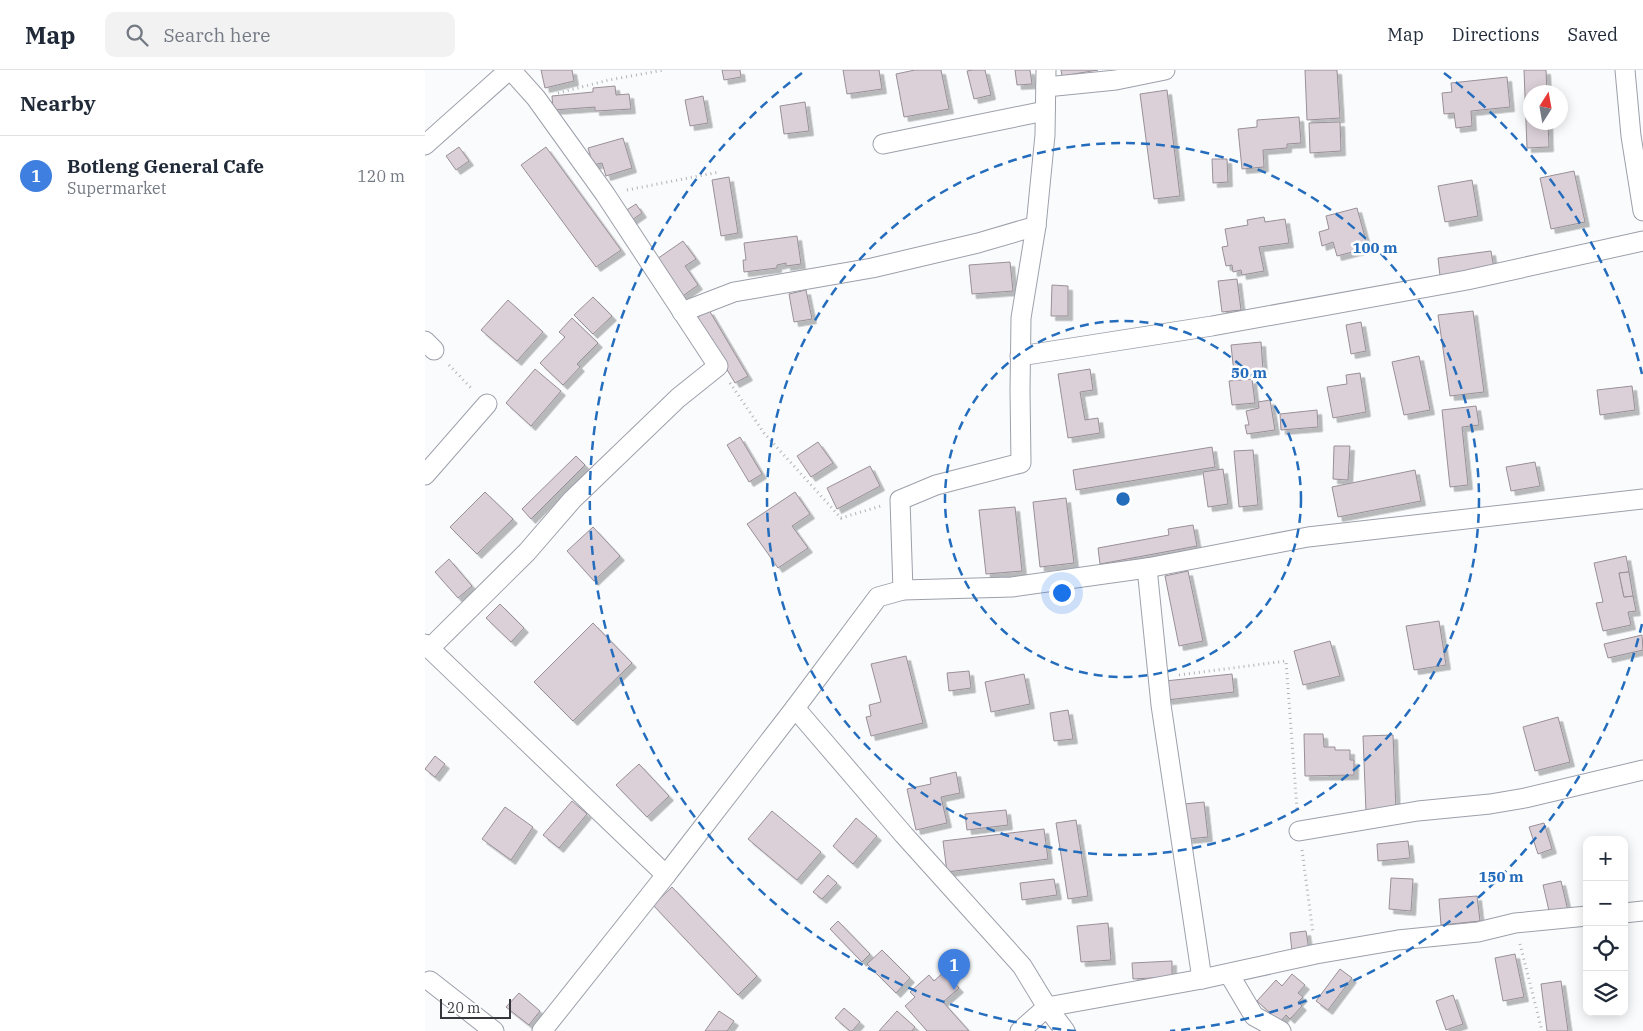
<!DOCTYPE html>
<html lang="en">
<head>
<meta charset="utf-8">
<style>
  body { margin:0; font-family:"IBM Plex Serif",serif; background:#f2f2f3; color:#1f2937 }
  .controls { position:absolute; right:15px; bottom:15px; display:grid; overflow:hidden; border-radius:10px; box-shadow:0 2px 12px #0003 }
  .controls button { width:45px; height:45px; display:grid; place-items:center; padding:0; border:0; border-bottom:1px solid #e0e1e3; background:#fff; color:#1f2937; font:25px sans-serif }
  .compass { position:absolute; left:1098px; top:15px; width:45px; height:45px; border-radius:50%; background:#fff; box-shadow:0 2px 12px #0003; rotate:11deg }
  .scale { position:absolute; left:15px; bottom:12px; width:71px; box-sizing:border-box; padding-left:5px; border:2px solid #36373c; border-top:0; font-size:14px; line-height:18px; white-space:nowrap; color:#36373c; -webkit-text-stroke:4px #fff; paint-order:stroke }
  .you { position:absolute; left:636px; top:522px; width:18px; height:18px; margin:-12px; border:4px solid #fff; border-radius:50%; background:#1a73e8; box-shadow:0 0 0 8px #1a73e833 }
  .badge { display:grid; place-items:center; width:32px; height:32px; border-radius:50%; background:#7c3aed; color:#fff; font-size:16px; font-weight:700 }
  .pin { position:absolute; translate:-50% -41px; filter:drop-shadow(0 1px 2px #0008) }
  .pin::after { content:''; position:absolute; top:26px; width:18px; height:15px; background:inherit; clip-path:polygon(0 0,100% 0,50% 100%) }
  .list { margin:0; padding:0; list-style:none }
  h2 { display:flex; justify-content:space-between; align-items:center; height:65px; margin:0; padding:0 20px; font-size:21px }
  h2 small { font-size:16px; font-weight:400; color:#747a83 }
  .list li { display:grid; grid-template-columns:32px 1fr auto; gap:15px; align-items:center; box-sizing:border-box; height:80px; padding:0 20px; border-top:1px solid #e0e1e3 }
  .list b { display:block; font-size:19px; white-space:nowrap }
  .list p { margin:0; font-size:16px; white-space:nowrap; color:#747a83 }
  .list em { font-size:16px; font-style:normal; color:#747a83 }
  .icon { flex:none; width:28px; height:28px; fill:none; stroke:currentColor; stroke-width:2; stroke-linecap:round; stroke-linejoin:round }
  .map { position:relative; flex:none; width:1218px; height:961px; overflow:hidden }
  header { display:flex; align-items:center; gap:30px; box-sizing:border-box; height:70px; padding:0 25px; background:#fff; border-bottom:1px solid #e0e1e3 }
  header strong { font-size:24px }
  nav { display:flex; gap:28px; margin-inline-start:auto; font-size:18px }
  .search { width:350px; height:45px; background:#f2f2f3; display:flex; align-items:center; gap:12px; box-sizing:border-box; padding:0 18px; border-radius:10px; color:#747a83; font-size:19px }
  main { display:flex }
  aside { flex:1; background:#fff }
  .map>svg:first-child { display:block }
  .building { fill:#dbd0d8; stroke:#998f97; filter:url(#shadow) }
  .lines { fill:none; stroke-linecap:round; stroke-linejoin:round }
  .street-casing { stroke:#9da0ab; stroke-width:21 }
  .path { stroke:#b2b3b6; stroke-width:3; stroke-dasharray:1 4; stroke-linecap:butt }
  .street { stroke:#fff; stroke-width:19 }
  .ring { fill:none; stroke:#246cbc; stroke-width:2.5; stroke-dasharray:9 6 }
  .centre { fill:#246cbc; stroke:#fff; stroke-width:2.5 }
  .ring-label { font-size:15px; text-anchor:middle; font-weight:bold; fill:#246cbc; stroke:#fff; stroke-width:5; stroke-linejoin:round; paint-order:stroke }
</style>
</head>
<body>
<header>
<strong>Map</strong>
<div class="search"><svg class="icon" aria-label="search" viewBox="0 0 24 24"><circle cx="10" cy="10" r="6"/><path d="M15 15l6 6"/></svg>Search here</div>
<nav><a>Map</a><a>Directions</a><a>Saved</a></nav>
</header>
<main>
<aside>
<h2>Nearby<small></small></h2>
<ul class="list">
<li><span class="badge" style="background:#3f7fe0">1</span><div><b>Botleng General Cafe</b><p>Supermarket</p></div><em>120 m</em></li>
</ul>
</aside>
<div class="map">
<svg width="1218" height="961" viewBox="0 0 1218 961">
  <defs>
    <filter id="shadow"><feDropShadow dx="4.5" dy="4.5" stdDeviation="0" flood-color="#0004"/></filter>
  </defs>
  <rect width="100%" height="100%" fill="#fafbfd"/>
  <g class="building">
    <polygon points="116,0 147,0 149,11 120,18"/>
    <polygon points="297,0 315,0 316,7 299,10"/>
    <polygon points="418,0 454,0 457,19 422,24"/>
    <polygon points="490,0 516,0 524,39 479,47 471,4"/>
    <polygon points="548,0 560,0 566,25 549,29 542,1"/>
    <polygon points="590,0 605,0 607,14 592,15"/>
    <polygon points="636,0 673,0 637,6"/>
    <polygon points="880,0 912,0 915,48 882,50"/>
    <polygon points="1099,0 1121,0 1122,22 1106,22 1106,52 1123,52 1124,77 1102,78"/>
    <polygon points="1082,7 1085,37 1046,41 1047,56 1031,58 1029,43 1019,44 1017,23 1027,22 1026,13"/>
    <polygon points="190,16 191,25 204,24 206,39 170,41 170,37 128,40 127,26 168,22 168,18"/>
    <polygon points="742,20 755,126 729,129 715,24"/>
    <polygon points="278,26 283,53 265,56 260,30"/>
    <polygon points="380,32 384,61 359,64 355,36"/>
    <polygon points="874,47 876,73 862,74 862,78 838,80 839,97 817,99 813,59 832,57 832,50"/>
    <polygon points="915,52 916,81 885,83 884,53"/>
    <polygon points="198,68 207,98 181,106 177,93 168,95 163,78"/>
    <polygon points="34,77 44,91 31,100 21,86"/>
    <polygon points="121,77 196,180 171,197 96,95"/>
    <polygon points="787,89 802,89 803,112 788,113"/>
    <polygon points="1149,101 1160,152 1126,159 1115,108"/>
    <polygon points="304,107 313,163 296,166 287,110"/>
    <polygon points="1047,110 1053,146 1020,152 1013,116"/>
    <polygon points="211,134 217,143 207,150 200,141"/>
    <polygon points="932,138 943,178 912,186 908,172 897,176 894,162 904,159 901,146"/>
    <polygon points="839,147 840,152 860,149 864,173 834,177 839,201 817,205 816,200 808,202 807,195 801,196 797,177 803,176 800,159 823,155 822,150"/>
    <polygon points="372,166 376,194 361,196 361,193 352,195 352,198 319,202 318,190 321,190 319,173"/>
    <polygon points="258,171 271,189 260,196 273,215 255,228 229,191"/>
    <polygon points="1066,181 1069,199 1015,206 1013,188"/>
    <polygon points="585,192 588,221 547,224 544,195"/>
    <polygon points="812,209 816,240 797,242 793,211"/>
    <polygon points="627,215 643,216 643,246 626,246"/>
    <polygon points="381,220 387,249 369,252 364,224"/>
    <polygon points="168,227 187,246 168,264 149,245"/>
    <polygon points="83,230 118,262 92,291 56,260"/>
    <polygon points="284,240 323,306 310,313 271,248"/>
    <polygon points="1048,241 1059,322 1025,326 1013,245"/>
    <polygon points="147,248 173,273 152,294 155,297 138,315 115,293 140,267 134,262"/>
    <polygon points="936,252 941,281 926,284 921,255"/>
    <polygon points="836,272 838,300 809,303 806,275"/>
    <polygon points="994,286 1005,340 979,345 967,292"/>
    <polygon points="110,299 136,321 106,356 81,333"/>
    <polygon points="665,299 668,320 655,322 660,350 673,348 675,363 643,368 633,304"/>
    <polygon points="935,303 941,342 908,348 902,317 922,314 921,305"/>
    <polygon points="827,309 830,333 807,335 804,311"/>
    <polygon points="1207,316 1210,340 1175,345 1172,320"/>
    <polygon points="845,330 850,360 822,364 820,355 824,355 821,341 834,338 833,332"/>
    <polygon points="1051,336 1054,355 1037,357 1043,415 1025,417 1017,340"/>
    <polygon points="892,340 893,357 856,360 855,344"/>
    <polygon points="315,367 337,404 324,412 302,375"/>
    <polygon points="393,372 408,393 386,407 372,386"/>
    <polygon points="909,376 925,376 923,410 908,409"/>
    <polygon points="787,377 790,397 651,420 648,400"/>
    <polygon points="828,380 833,435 814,437 809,381"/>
    <polygon points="151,386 160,395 106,449 97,439"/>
    <polygon points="1110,392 1115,416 1086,421 1081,397"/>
    <polygon points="445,396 455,416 412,439 402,418"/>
    <polygon points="798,399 803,434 783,437 778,402"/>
    <polygon points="990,400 996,431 913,447 907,417"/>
    <polygon points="60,422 88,449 52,484 25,457"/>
    <polygon points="370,422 385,444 367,456 383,478 353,498 322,454"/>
    <polygon points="641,428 649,493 615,497 608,432"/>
    <polygon points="590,437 597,501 561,504 554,440"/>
    <polygon points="768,455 772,476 675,494 673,478 744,465 743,459"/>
    <polygon points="168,457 195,486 169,511 142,481"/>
    <polygon points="1201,486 1204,502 1194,503 1199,527 1208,526 1211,541 1203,542 1206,555 1178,561 1171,533 1178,532 1169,493"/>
    <polygon points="24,489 47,516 33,528 10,502"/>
    <polygon points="763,501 778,571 754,576 740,506"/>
    <polygon points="1204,502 1208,526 1199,527 1194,503"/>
    <polygon points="75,534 99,558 86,572 61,548"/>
    <polygon points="1014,551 1021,595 989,600 981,556"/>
    <polygon points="168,553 207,593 148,651 109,612"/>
    <polygon points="1217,565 1218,580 1183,588 1179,574"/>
    <polygon points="905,571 915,606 878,615 869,581"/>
    <polygon points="481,586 498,653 446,666 441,647 446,646 444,635 456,632 446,594"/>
    <polygon points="544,601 546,618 524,621 522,603"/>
    <polygon points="599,604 605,634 566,642 560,612"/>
    <polygon points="807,604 809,622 742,630 740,611"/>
    <polygon points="643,640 648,669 629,671 625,643"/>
    <polygon points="1133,647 1145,692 1110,701 1098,657"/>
    <polygon points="879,664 898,664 899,677 910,677 910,680 925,680 925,690 929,690 929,705 880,706"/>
    <polygon points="968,665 971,741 941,742 938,666"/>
    <polygon points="10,686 20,694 10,707 0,699"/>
    <polygon points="214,694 244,726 222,747 191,715"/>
    <polygon points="531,702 535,723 516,727 522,753 491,760 482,719 506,714 505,708"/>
    <polygon points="147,731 162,744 134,778 118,765"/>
    <polygon points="779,732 783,767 763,769 759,734"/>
    <polygon points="80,737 108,757 86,790 57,769"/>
    <polygon points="581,740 583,755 542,760 540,744"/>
    <polygon points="347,741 396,782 372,810 323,769"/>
    <polygon points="431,748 452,766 428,794 408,776"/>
    <polygon points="651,750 663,826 643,829 631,753"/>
    <polygon points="1119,753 1127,779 1113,784 1104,757"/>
    <polygon points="619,759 623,789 522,802 518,771"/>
    <polygon points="983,771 985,788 953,791 952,774"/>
    <polygon points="403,805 412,813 397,829 388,822"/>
    <polygon points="966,808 988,809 986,841 964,839"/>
    <polygon points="629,809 632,825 597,830 595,813"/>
    <polygon points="1136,811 1143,841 1125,845 1118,815"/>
    <polygon points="247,817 332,906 313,925 228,835"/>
    <polygon points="1052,826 1055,851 1016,855 1014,829"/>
    <polygon points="413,851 445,884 437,892 405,859"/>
    <polygon points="683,853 686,890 656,892 652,856"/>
    <polygon points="881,861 884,880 867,882 865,863"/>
    <polygon points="457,880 485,908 471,923 442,894"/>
    <polygon points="1090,884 1099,927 1078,931 1070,888"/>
    <polygon points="747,891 747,907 708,909 707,893"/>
    <polygon points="915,899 927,908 903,940 891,931"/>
    <polygon points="519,902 534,918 518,932 544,961 502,961 480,936 490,927 485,922 504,905 509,911"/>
    <polygon points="867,904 880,915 873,923 878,927 873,932 877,936 865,949 861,945 855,952 832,931 851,910 857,916"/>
    <polygon points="1136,911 1143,961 1122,961 1116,914"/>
    <polygon points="94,923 115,941 104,955 81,937"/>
    <polygon points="1028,925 1038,954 1021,960 1011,931"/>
    <polygon points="419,938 435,952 427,961 425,961 410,948"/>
    <polygon points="294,941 309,951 302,961 280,961"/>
    <polygon points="472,941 490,957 487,961 454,961"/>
  </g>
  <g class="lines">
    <g class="street-casing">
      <g id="street">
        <polyline points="1200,0 1206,66 1218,141"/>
        <polyline points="621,17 691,10 740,0"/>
        <polyline points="458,74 620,41"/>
        <polyline points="0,75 84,0"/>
        <polyline points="257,242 309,222 447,198 553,173 611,156"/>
        <polyline points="0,271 9,280"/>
        <polyline points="595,286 787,256 1042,210 1218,171"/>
        <polyline points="0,405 62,334"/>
        <polyline points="722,498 736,635 777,909"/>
        <polyline points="478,520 475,430 511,415 596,393 595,321 596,248 611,156 620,65 621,0"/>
        <polyline points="0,574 241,805 117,961"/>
        <polyline points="5,578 102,482 147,430 253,328 293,296 180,124 111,28 86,0"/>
        <polyline points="370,638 479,765 597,896 622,937 777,909 891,884 973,870 1053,862 1090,853 1162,846"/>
        <polyline points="874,761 993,741 1065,734 1100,728 1218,700"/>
        <polyline points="241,805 370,638 453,527 478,520 587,517 722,498 883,467 1218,429"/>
        <polyline points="1199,843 1218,841"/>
        <polyline points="804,904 829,946 856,961"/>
        <polyline points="5,911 69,961"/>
        <polyline points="595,961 622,937 640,961"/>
      </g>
    </g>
    <g class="path">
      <polyline points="133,23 184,10 239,0"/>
      <polyline points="202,120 294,102"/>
      <polyline points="24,295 47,319"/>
      <polyline points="305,313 339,363 416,448 456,436"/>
      <polyline points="754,605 861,591 872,739"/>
      <polyline points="877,780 888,863"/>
      <polyline points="1095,874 1117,961"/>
    </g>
    <use href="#street" class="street"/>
  </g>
  <g class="ring">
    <circle cx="698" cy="429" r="178"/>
    <circle cx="698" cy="429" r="356"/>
    <path d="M1217 554A534 534 0 0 1 745 961M651 961A534 534 0 0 1 377 3M1019 3A534 534 0 0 1 1217 304"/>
  </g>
  <circle cx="698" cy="429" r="8" class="centre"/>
  <g class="ring-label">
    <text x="950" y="183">100 m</text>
    <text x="824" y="308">50 m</text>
    <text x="1076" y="812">150 m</text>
  </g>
</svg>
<div class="controls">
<button>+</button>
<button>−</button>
<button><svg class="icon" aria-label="locate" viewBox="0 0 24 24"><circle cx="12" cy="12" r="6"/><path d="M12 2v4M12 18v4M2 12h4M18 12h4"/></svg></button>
<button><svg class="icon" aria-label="layers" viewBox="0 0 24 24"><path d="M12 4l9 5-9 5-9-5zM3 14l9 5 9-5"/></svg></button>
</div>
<svg class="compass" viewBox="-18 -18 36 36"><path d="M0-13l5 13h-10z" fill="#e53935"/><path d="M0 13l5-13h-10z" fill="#747a83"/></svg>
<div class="scale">20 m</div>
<div class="you"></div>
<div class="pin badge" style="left:529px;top:920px;background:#3f7fe0">1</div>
</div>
</main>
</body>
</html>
